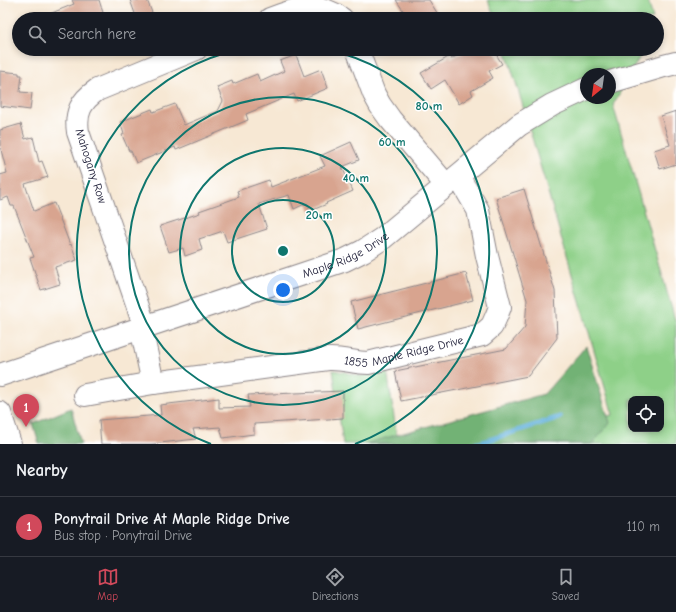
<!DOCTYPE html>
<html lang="en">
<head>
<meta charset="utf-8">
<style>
  body { margin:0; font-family:"Comic Neue",sans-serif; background:#242831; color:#f1f3f6 }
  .controls { position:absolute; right:12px; bottom:12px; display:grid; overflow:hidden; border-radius:8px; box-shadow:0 2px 6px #0003 }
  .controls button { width:36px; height:36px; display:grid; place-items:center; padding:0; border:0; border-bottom:1px solid #363941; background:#171b24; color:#f1f3f6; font:20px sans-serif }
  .compass { position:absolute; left:580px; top:68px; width:36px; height:36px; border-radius:50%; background:#171b24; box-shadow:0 2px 6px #0003; rotate:209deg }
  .you { position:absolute; left:283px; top:290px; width:14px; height:14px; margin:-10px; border:3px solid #fff; border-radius:50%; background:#1a73e8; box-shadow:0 0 0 6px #1a73e833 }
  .badge { display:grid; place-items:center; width:26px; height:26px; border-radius:50%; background:#d1495b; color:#fff; font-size:13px; font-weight:700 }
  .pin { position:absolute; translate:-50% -33px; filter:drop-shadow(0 1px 2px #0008) }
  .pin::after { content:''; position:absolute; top:21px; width:14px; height:12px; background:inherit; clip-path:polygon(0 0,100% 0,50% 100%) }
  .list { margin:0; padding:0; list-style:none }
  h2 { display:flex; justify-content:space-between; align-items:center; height:52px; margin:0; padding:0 16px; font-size:17px }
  h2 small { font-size:13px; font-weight:400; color:#9ea1a6 }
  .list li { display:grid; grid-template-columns:26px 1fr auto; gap:12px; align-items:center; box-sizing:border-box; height:60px; padding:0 16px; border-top:1px solid #363941 }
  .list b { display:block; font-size:15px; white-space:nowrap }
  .list p { margin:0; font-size:13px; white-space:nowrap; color:#9ea1a6 }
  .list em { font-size:13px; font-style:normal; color:#9ea1a6 }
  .icon { flex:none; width:22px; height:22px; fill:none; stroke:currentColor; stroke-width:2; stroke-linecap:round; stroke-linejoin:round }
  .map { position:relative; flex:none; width:676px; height:444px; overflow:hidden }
  .search { position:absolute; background:#171b24; box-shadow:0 2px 6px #0003; left:12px; right:12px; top:12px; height:44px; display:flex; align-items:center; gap:10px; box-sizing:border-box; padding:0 14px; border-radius:22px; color:#9ea1a6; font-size:15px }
  .sheet { height:112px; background:#171b24 }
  nav { display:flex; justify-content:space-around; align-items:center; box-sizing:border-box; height:56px; border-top:1px solid #363941; background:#171b24; font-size:11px; color:#9ea1a6 }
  nav a { display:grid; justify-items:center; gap:2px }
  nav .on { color:#d1495b }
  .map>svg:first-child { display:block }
  .green { fill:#8ed088; stroke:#587962; fill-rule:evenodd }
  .forest { fill:#72b274; stroke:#4a6a58 }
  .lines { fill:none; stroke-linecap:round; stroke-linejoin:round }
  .stream { stroke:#61b0db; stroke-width:5 }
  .building { fill:#d8a48f }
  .minor-casing { stroke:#8c8588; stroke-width:24 }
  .minor { stroke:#fff; stroke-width:22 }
  .ring { fill:none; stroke:#0f766e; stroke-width:2 }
  .labels { text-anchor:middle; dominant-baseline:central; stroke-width:3; stroke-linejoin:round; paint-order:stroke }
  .street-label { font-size:12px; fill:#22223b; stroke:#fff }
  .centre { fill:#0f766e; stroke:#fff; stroke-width:2 }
  .ring-label { font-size:12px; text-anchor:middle; font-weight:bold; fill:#0f766e; stroke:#fff; stroke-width:3; stroke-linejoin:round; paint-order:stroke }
</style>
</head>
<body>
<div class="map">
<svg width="676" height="444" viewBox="0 0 676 444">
  <rect width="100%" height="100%" fill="#fff"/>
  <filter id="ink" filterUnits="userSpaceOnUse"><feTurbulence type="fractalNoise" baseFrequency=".025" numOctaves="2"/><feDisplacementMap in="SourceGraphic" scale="8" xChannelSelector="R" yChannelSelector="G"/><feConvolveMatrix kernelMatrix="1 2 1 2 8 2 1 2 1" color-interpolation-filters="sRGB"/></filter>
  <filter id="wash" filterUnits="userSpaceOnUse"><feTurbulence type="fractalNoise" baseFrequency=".012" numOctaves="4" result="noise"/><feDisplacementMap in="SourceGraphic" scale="16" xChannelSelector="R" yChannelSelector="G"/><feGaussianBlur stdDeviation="0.9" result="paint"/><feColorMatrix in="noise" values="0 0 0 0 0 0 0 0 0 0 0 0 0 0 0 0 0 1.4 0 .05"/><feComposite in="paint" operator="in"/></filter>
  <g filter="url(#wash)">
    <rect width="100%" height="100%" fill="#f7e8d4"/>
    <g class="green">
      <polygon points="488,0 648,0 653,19 495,19"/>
      <path d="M505,49H644L613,105L676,323V444H447L613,415L517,86ZM586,74H610V98H586ZM631,399H661V429H631Z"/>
      <polygon points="333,370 344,372 351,374 360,376 387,370 398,444 343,444"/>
    </g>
    <g class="forest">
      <polygon points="586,346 610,423 592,444 364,444 544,394"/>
      <polygon points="71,408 81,444 39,444 33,424"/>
    </g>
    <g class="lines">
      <polyline class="stream" points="472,444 480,443 560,417"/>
    </g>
    <g id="blocks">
      <g class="building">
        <polygon points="72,0 99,0 105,19 37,19 74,4"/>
        <polygon points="130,0 147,0 153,15 144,19 137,19"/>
        <polygon points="396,0 429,0 441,19 409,19"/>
        <polygon points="470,49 493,49 502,64 489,71 493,78 471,91 473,95 459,104 445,80 431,89 421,73 450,56 451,59"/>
        <polygon points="296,55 304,76 321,69 328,88 297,101 294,94 246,114 248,120 176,150 175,147 136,163 131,151 129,151 122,135 124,134 120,122 152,109 153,112 175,104 184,125 218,111 223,101 217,87 232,81 233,84 257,74 260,82 284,71 280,61"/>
        <polygon points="0,71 19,73 19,75 22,75 20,92 32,93 30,110 0,106"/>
        <polygon points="676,111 676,164 660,169 654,150 670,145 661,116"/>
        <polygon points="21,124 25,139 33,137 39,162 42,161 48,177 25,184 34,211 54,203 70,245 71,244 77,260 55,267 60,284 41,290 30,258 34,257 14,206 11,206 8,197 0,200 0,175 7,173 0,146 0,130"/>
        <polygon points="351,142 359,160 342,167 353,191 326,203 327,204 310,211 307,203 294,209 289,195 259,204 267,229 227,242 223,231 199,239 202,250 185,256 183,248 169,252 160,226 200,213 199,211 239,197 237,191 269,180 271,187 325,166 320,156"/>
        <polygon points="524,189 555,291 557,338 528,376 401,401 395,371 506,349 525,327 527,300 496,198"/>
        <polygon points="466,273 473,300 358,329 351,302"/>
        <polygon points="343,391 343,418 254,424 254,434 223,438 220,427 193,429 196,439 151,444 101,444 99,420 161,415 160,405 219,398 219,408 250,407 248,395"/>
      </g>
    </g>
  </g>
  <g filter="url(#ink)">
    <use href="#blocks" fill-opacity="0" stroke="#8c8588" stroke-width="1"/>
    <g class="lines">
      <g class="minor-casing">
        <g id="minor">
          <path d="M270,19C295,9 318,0 342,19"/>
          <polyline points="357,49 374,94 380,105 390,119 446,185"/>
          <polyline points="610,82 664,66 676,63"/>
          <path d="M145,327L78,132C75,113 81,101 97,90L196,49"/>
          <polyline points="141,328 153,383"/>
          <path id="s1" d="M0,375L345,260L363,251L383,238L519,125L552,105L586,89"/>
          <path id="s2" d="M85,395L153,383L213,375L328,359C342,358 354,363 368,363L482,335L492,326L496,317L500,307L487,256L478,210L458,176"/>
          <polyline points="0,413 10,444"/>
        </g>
      </g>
      <use href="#minor" class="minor"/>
    </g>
  </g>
  <g class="ring">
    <circle cx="283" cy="251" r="51"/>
    <circle cx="283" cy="251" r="103"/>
    <circle cx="283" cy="251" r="154"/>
    <path d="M211 444A206 206 0 0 1 242 49M324 49A206 206 0 0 1 355 444"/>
  </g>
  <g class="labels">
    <g class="street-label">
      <text transform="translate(91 166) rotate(72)">Mahogany Row</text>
      <text stroke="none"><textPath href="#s1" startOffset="366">Maple Ridge Drive</textPath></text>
      <text stroke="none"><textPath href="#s2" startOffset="323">1855 Maple Ridge Drive</textPath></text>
    </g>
  </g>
  <circle cx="283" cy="251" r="6" class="centre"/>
  <g class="ring-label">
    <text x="429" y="110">80 m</text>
    <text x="392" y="146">60 m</text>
    <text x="356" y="182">40 m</text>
    <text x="319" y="219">20 m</text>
  </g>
</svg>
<div class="controls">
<button><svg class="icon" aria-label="locate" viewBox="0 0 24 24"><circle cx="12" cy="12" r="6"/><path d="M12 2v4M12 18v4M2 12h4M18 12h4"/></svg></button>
</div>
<svg class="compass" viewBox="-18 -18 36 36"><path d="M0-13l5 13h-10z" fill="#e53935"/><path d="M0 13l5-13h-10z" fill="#9ea1a6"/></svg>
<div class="you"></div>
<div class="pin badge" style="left:26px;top:427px">1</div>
<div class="search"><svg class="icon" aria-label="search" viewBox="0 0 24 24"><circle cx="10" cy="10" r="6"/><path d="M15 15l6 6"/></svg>Search here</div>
</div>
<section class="sheet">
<h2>Nearby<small></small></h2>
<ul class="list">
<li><span class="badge">1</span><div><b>Ponytrail Drive At Maple Ridge Drive</b><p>Bus stop · Ponytrail Drive</p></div><em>110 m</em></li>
</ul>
</section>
<nav>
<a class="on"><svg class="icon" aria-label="map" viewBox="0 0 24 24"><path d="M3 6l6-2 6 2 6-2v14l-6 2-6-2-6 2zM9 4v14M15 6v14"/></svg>Map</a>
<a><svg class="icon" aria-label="directions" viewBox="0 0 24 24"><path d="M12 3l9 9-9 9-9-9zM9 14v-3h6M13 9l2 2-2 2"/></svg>Directions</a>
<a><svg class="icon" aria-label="saved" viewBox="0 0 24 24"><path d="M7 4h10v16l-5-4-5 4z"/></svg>Saved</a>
</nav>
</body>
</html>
